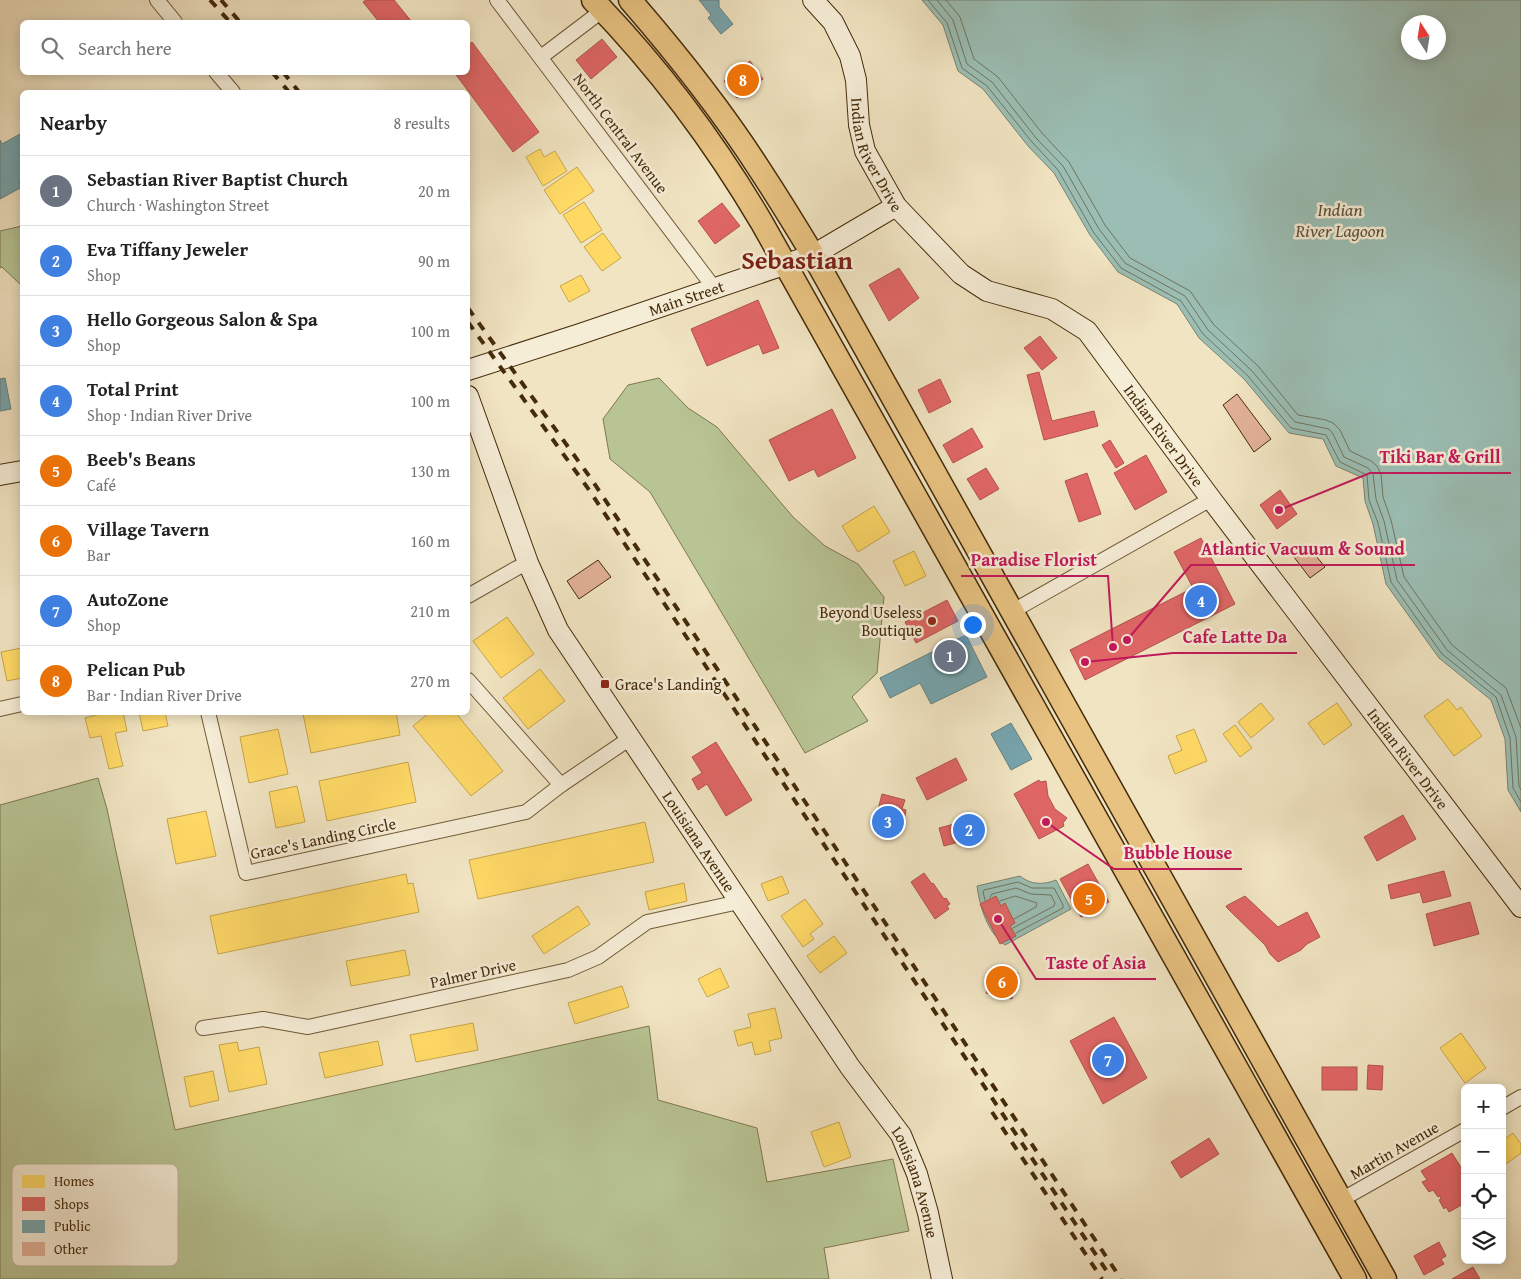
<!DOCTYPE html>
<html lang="en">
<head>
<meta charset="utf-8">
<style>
  body { margin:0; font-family:"Gentium Book Plus",serif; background:#f2f2f2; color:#222 }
  .controls { position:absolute; right:15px; bottom:15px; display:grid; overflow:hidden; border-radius:8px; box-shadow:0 2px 12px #0003 }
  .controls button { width:45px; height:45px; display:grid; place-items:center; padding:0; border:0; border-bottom:1px solid #e0e0e0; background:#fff; color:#222; font:25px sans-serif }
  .compass { position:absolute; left:1401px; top:15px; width:45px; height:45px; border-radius:50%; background:#fff; box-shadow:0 2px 12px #0003; rotate:348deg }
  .you { position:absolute; left:972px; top:624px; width:18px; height:18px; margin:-12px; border:4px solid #fff; border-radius:50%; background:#1a73e8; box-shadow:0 0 0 8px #1a73e833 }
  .badge { display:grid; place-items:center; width:32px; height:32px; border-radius:50%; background:#8f2418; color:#fff; font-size:16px; font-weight:700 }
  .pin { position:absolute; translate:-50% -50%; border:2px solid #fff; box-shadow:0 1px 5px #0006 }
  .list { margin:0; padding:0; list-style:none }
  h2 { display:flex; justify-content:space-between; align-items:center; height:65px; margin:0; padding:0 20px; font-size:21px }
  h2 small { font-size:16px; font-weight:400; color:#767676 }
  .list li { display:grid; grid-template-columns:32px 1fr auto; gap:15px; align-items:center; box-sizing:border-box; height:70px; padding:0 20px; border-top:1px solid #e0e0e0 }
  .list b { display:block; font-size:19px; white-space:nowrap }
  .list p { margin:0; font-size:16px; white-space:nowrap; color:#767676 }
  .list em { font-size:16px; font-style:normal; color:#767676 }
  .icon { flex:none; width:28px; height:28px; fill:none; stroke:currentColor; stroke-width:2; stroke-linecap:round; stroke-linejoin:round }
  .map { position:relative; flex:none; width:1521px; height:1279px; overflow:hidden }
  .search { position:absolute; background:#fff; box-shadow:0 2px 12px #0003; left:20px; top:20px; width:450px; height:55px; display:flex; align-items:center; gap:12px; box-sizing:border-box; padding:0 18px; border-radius:8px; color:#767676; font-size:19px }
  .panel { position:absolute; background:#fff; box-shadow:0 2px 12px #0003; left:20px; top:90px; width:450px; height:625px; border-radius:8px }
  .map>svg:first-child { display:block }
  .green { fill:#b8c494; stroke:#7e784e }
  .water { fill:#9bbeb4; stroke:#798370; fill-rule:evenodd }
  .homes { fill:#ffd966; stroke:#c7a54a }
  .shops { fill:#e06666; stroke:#b2544a }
  .public { fill:#76a5af; stroke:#67807d }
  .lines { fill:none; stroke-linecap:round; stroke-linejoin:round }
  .shore { stroke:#70745e; stroke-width:1 }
  .building { fill:#e2b198; stroke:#452b09 }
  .street-casing { stroke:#705937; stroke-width:16 }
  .secondary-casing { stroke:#452b09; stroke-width:22 }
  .primary-casing { stroke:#452b09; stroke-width:25 }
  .street { stroke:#f6edd7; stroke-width:14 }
  .secondary { stroke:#f6edd7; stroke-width:20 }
  .primary { stroke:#e8c281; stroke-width:22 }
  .rail { stroke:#452b09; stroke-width:4; stroke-dasharray:9 9; stroke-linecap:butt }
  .poi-dot { fill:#8f2418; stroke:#f6edd7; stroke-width:2 }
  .labels { text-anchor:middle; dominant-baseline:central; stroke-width:5; stroke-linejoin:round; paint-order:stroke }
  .street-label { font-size:16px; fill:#452b09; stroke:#f6edd7 }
  .poi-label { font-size:16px; fill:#452b09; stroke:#f6edd7; text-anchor:end }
  .water-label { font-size:18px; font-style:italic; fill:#5a5034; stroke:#f6edd7 }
  .town-label { font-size:26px; font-weight:bold; fill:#7a1f14; stroke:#f6edd7 }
  .key { fill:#f6edd7; stroke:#c1b399; stroke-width:1 }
  .key-label { font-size:14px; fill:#452b09 }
  .leader { fill:none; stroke:#c2185b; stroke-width:2 }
  .callout-dot { fill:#c2185b; stroke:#f6edd7; stroke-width:2 }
  .callout-label { font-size:18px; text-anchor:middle; font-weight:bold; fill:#c2185b; stroke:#f6edd7; stroke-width:5; stroke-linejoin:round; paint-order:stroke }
</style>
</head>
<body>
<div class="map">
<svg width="1521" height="1279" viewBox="0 0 1521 1279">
  <rect width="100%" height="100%" fill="#f1e4c2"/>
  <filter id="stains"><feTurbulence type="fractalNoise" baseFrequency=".004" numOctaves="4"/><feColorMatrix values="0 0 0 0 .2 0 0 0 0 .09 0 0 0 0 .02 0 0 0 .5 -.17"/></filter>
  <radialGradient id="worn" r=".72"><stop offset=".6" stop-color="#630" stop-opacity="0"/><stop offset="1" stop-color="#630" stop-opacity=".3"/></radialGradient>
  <g class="green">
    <polygon points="22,226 22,286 2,267 0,268 0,231"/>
    <polygon points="659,378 688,408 717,427 793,517 825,546 858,564 884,597 877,673 852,697 868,721 805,753 650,492 610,459 603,419 628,385"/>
    <polygon points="98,778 107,809 175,1130 649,1026 658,1100 757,1128 767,1182 893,1159 909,1231 824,1248 829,1279 0,1279 0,805"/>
  </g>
  <g class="water">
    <path d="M922,0H1521V812L1508,790L1505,739L1491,700L1439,658L1386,584L1373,524L1365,501L1363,478L1336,466L1323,439L1289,433L1244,379L1199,338L1177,304L1118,272L1090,235L1054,173L1028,146L983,89L958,71L943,25ZM1408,22H1438V52H1408Z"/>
    <path d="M1020,876C1031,885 1043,885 1056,880L1071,909L1005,945C987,932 980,907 977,886Z"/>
  </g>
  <g class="homes">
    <polygon points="540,149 544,157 555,151 567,171 543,186 526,157"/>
    <polygon points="577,167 594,191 560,214 544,190"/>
    <polygon points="584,202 602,230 581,243 563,215"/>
    <polygon points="603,233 621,258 602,271 584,247"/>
    <polygon points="581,275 590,291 569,302 560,286"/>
    <polygon points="874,506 890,532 858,552 842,526"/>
    <polygon points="914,551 926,576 905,586 893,561"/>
    <polygon points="507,617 534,654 501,678 473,641"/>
    <polygon points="22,648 22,678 7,681 1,652"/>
    <polygon points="540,669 565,701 528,729 503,698"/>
    <polygon points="1448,699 1457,710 1461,707 1482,736 1454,756 1424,716"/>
    <polygon points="1261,703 1274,719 1251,738 1238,722"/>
    <polygon points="1337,703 1352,725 1324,745 1308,723"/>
    <polygon points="107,712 123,712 127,731 115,733 123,766 109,769 101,736 90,738 85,718"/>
    <polygon points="139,712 165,712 168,726 143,731"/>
    <polygon points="308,712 396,712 400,735 311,753 303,714"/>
    <polygon points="430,712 455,712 503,771 471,796 413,726"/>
    <polygon points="1235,725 1252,748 1240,757 1223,734"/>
    <polygon points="278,729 288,774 249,783 240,737"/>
    <polygon points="1194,729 1207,761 1175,774 1168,756 1182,750 1176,736"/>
    <polygon points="408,762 416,802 327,821 319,781"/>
    <polygon points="297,786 305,822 276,828 269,792"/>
    <polygon points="206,811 216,856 176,864 167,819"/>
    <polygon points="645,822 654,862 478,899 469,860"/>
    <polygon points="406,874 408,884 413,883 419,912 218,954 210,916"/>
    <polygon points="782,876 789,893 768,901 761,884"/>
    <polygon points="684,883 687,901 649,910 645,892"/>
    <polygon points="805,899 823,924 810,934 814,939 803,947 781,916"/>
    <polygon points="578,906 590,924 544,954 532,936"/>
    <polygon points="834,936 847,953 820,973 807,956"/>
    <polygon points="405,950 410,975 351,986 346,961"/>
    <polygon points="720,968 729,987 707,997 698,979"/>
    <polygon points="622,986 629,1007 575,1024 568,1003"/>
    <polygon points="775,1008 782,1038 769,1041 771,1051 755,1055 752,1042 738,1046 734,1031 751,1027 748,1014"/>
    <polygon points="473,1023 478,1050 416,1062 410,1035"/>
    <polygon points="1461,1033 1486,1068 1465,1083 1440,1048"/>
    <polygon points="378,1041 383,1065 325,1078 319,1053"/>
    <polygon points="237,1042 239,1051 259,1047 267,1084 229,1092 219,1045"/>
    <polygon points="213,1071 219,1100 190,1107 184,1077"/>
    <polygon points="839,1122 851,1157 824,1167 811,1132"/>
    <polygon points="1513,1133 1521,1144 1521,1153 1502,1167 1502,1141"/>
  </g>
  <g class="shops">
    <polygon points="366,0 394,0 412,22 379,22 363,2"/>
    <polygon points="602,39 617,57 591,79 576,60"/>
    <polygon points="472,42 539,132 513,152 454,72 468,72 468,45"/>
    <polygon points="750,61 763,79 737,98 724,81"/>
    <polygon points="722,203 740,226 715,244 698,221"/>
    <polygon points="899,268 919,298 889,321 869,285"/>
    <polygon points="758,300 779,348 763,354 759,344 707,366 691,329"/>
    <polygon points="1040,336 1057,358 1042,370 1024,348"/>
    <polygon points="1039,372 1052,421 1094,411 1098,426 1044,440 1027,375"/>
    <polygon points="940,379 951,402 929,413 918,390"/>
    <polygon points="832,409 856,458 818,477 814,469 789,481 769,440"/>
    <polygon points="972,428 983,447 953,463 943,445"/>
    <polygon points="1110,440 1124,463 1116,468 1102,445"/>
    <polygon points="1146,455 1167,492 1135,510 1114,473"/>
    <polygon points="986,468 999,489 980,500 967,479"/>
    <polygon points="1087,473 1101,514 1079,522 1065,481"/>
    <polygon points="1280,490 1297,514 1277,529 1260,505"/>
    <polygon points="1201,538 1235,604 1085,680 1070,650 1193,588 1174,552"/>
    <polygon points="947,600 958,621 916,643 905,622"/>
    <polygon points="716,742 752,800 726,816 707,784 698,790 692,779 702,773 692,757"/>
    <polygon points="956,758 967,780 927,800 916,778"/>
    <polygon points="1039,780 1040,782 1046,781 1048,796 1055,809 1067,818 1063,823 1064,826 1039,839 1014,794"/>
    <polygon points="882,794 905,800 902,809 906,810 903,826 899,825 897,834 873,829"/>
    <polygon points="1403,815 1416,839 1377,861 1364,837"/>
    <polygon points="977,818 981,836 944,846 939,828"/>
    <polygon points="1088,864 1109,902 1081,917 1060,879"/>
    <polygon points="1444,871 1451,896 1423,903 1420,892 1391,899 1388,885"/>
    <polygon points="924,873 932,884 933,883 944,899 946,898 950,904 947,906 949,909 935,919 911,882"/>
    <polygon points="996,896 1001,906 1005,903 1015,923 1010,926 1016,936 1000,944 980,904"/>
    <polygon points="1245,896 1278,927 1307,912 1320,937 1307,944 1301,950 1278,962 1270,954 1265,945 1227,908 1226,906"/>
    <polygon points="1470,902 1479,934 1434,946 1426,914"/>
    <polygon points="1002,969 1018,973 1012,999 986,993 992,970 1001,973"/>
    <polygon points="1114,1017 1147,1078 1103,1104 1070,1041"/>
    <polygon points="1368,1065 1383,1066 1382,1090 1367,1089"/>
    <rect x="1322" y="1067" width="35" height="23"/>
    <polygon points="1209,1138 1219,1154 1181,1178 1171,1162"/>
    <polygon points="1452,1153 1465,1174 1465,1181 1462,1182 1465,1188 1465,1203 1449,1212 1446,1207 1444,1209 1439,1200 1441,1199 1440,1196 1438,1197 1433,1190 1429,1192 1422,1182 1427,1180 1421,1171"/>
    <polygon points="1439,1242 1446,1256 1441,1259 1444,1264 1424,1275 1414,1256"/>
    <polygon points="1473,1267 1480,1279 1452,1279"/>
  </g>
  <g class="public">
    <polygon points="699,0 719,0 719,7 733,24 721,34 708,18 711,15"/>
    <polygon points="22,133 22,179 19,181 22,187 0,199 0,140 2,144"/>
    <polygon points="5,378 11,409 0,411 0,379"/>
    <polygon points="966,635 987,677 931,704 920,683 890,698 880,678"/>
    <polygon points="1011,723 1032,759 1011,770 991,734"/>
  </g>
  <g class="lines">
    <g class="shore">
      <polyline points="928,0 947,23 962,68 987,86 1032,142 1058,170 1094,233 1121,268 1181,301 1203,334 1248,376 1291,428 1326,435 1340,462 1367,475 1369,500 1378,523 1391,582 1442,654 1496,697 1510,738 1513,788 1521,802"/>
      <polyline points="937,0 953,20 967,64 992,82 1036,138 1063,166 1099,229 1125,263 1185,296 1208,330 1252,371 1295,422 1329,429 1333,434 1344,457 1368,468 1373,474 1376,499 1384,521 1397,580 1447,650 1501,695 1516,737 1519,786 1521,790"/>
      <polyline points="946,0 960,17 974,59 998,77 1042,133 1069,162 1105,225 1130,258 1190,291 1214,325 1258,366 1298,415 1326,420 1333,423 1340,430 1350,451 1371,461 1377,466 1381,474 1383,497 1391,520 1404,577 1452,645 1506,688 1521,728"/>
      <polyline points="990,897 992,894 1016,888 1031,894 1051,895 1055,903 1054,906 1013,928"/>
      <polyline points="985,900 983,892 984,890 1018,882 1032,888 1054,888 1063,905 1063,908 1016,933"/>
      <polyline points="1000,901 1015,896 1037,903 1036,907 1014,919"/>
    </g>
  </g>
  <g class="building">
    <polygon points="1237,394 1271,439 1254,452 1223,405"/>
    <polygon points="1308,546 1325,567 1310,578 1294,557"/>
    <polygon points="598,560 611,577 579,599 567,581"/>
  </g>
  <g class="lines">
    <g class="street-casing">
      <g id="street">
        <polyline points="157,0 175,22"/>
        <polyline points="497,0 715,289"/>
        <polyline points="541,57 603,10"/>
        <polyline points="216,72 233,92"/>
        <polyline points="468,596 517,568 528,563"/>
        <polyline points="1011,612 1211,499"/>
        <polyline points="468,680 561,785"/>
        <polyline points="0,709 22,704"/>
        <polyline points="208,712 246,873 526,812 561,785 629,739"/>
        <polyline points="203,1028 263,1019 308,1027 568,970 598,957 647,922 739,902"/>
        <polyline points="1502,1108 1521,1097"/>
        <polyline points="1341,1200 1465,1130"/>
      </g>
    </g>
    <g class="secondary-casing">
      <g id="secondary">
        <path id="s1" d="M813,0L833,22L850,56L856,80L859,125L865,151L896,206L961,274L987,291L1052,309L1087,331L1211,499L1521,907"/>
        <path id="s2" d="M468,370L580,334L813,255L896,206"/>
        <path id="s3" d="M468,396L528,563L558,630L850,1067L901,1135L917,1174L928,1213L942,1279"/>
        <polyline points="0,475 22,471"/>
      </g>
    </g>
    <g class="primary-casing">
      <g id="primary">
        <path d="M593,0C658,67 715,143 762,223L1355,1279"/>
        <path d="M630,0C676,53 720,108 758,167C777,196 795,225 813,255L1385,1279"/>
      </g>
    </g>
    <use href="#street" class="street"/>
    <use href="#secondary" class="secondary"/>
    <use href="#primary" class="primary"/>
    <g class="rail">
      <polyline points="210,0 230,22"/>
      <polyline points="221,0 240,22"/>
      <polyline points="272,72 289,92"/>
      <polyline points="283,72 299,92"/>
      <polyline points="468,308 592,480 1121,1279"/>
      <polyline points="468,322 587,487 1108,1273"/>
      <polyline points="992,1112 1102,1279"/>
    </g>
  </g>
  <g class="poi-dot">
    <circle cx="932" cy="621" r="5"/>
    <rect x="600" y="679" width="10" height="10" rx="2.5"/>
  </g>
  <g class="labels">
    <g class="street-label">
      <text transform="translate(621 133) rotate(53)">North Central Avenue</text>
      <text stroke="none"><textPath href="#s1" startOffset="171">Indian River Drive</textPath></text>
      <text stroke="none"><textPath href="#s2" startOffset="230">Main Street</textPath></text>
      <text stroke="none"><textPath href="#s1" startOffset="591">Indian River Drive</textPath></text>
      <text stroke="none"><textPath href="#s1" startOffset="996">Indian River Drive</textPath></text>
      <text transform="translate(323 838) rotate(-12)">Grace's Landing Circle</text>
      <text stroke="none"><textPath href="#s3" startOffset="505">Louisiana Avenue</textPath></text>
      <text transform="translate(473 973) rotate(-12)">Palmer Drive</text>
      <text transform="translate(1394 1150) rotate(-30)">Martin Avenue</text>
      <text stroke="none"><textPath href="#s3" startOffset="911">Louisiana Avenue</textPath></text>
    </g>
    <g class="poi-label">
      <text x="922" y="612">Beyond Useless<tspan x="922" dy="18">Boutique</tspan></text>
      <text x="615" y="684" text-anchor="start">Grace's Landing</text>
    </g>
    <g class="water-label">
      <text x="1340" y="209">Indian<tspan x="1340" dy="21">River Lagoon</tspan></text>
    </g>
    <g class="town-label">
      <text x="797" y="259">Sebastian</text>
    </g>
  </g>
  <rect x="12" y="1164" width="166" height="102" rx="8" class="key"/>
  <rect x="22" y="1175" width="23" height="13" fill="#ffd966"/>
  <rect x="22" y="1197" width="23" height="14" fill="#e06666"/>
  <rect x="22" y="1220" width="23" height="13" fill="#76a5af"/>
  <rect x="22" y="1242" width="23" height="14" fill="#e2b198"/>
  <g class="key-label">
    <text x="54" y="1186">Homes</text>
    <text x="54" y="1209">Shops</text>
    <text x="54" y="1231">Public</text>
    <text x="54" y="1254">Other</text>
  </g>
  <path class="leader" d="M1279 510L1370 473H1511M1127 640L1191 565H1415M1113 647L1108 576H961M1085 662L1173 653H1297M1046 822L1114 869H1242M998 919L1036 979H1156"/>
  <g class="callout-dot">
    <circle cx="1279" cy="510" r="5"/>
    <circle cx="1127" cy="640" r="5"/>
    <circle cx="1113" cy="647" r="5"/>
    <circle cx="1085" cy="662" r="5"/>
    <circle cx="1046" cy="822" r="5"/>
    <circle cx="998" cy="919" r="5"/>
  </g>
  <g class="callout-label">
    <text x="1440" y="463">Tiki Bar &amp; Grill</text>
    <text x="1303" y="555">Atlantic Vacuum &amp; Sound</text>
    <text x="1034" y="566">Paradise Florist</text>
    <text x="1235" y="643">Cafe Latte Da</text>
    <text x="1178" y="859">Bubble House</text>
    <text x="1096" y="969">Taste of Asia</text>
  </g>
  <rect width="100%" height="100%" filter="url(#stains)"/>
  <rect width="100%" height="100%" fill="url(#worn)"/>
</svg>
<div class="controls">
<button>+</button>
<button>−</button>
<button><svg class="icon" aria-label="locate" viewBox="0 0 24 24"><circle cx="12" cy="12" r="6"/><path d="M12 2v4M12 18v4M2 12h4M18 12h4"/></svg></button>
<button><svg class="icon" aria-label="layers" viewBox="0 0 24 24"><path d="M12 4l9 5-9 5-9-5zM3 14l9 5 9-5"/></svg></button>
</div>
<svg class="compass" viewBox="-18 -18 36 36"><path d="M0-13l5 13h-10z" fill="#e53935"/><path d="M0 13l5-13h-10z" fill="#767676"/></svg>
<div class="you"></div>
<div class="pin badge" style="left:950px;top:656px;background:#6b7280">1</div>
<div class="pin badge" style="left:969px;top:830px;background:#3f7fe0">2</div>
<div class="pin badge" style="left:888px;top:822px;background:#3f7fe0">3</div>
<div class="pin badge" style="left:1201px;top:601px;background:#3f7fe0">4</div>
<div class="pin badge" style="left:1089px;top:899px;background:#e8710a">5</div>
<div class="pin badge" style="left:1002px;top:982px;background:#e8710a">6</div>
<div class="pin badge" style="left:1108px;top:1060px;background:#3f7fe0">7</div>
<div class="pin badge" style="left:743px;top:80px;background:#e8710a">8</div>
<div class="search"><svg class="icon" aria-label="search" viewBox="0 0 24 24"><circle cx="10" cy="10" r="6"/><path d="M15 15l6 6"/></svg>Search here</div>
<section class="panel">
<h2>Nearby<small>8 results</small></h2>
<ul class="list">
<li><span class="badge" style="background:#6b7280">1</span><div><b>Sebastian River Baptist Church</b><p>Church · Washington Street</p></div><em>20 m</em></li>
<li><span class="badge" style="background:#3f7fe0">2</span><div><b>Eva Tiffany Jeweler</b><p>Shop</p></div><em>90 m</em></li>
<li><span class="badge" style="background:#3f7fe0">3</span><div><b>Hello Gorgeous Salon &amp; Spa</b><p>Shop</p></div><em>100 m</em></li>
<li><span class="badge" style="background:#3f7fe0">4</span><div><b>Total Print</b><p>Shop · Indian River Drive</p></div><em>100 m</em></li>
<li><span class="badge" style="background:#e8710a">5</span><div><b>Beeb's Beans</b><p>Café</p></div><em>130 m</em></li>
<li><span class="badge" style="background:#e8710a">6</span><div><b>Village Tavern</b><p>Bar</p></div><em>160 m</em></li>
<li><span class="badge" style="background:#3f7fe0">7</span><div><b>AutoZone</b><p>Shop</p></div><em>210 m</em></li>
<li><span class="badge" style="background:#e8710a">8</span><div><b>Pelican Pub</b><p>Bar · Indian River Drive</p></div><em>270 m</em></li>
</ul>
</section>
</div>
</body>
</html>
